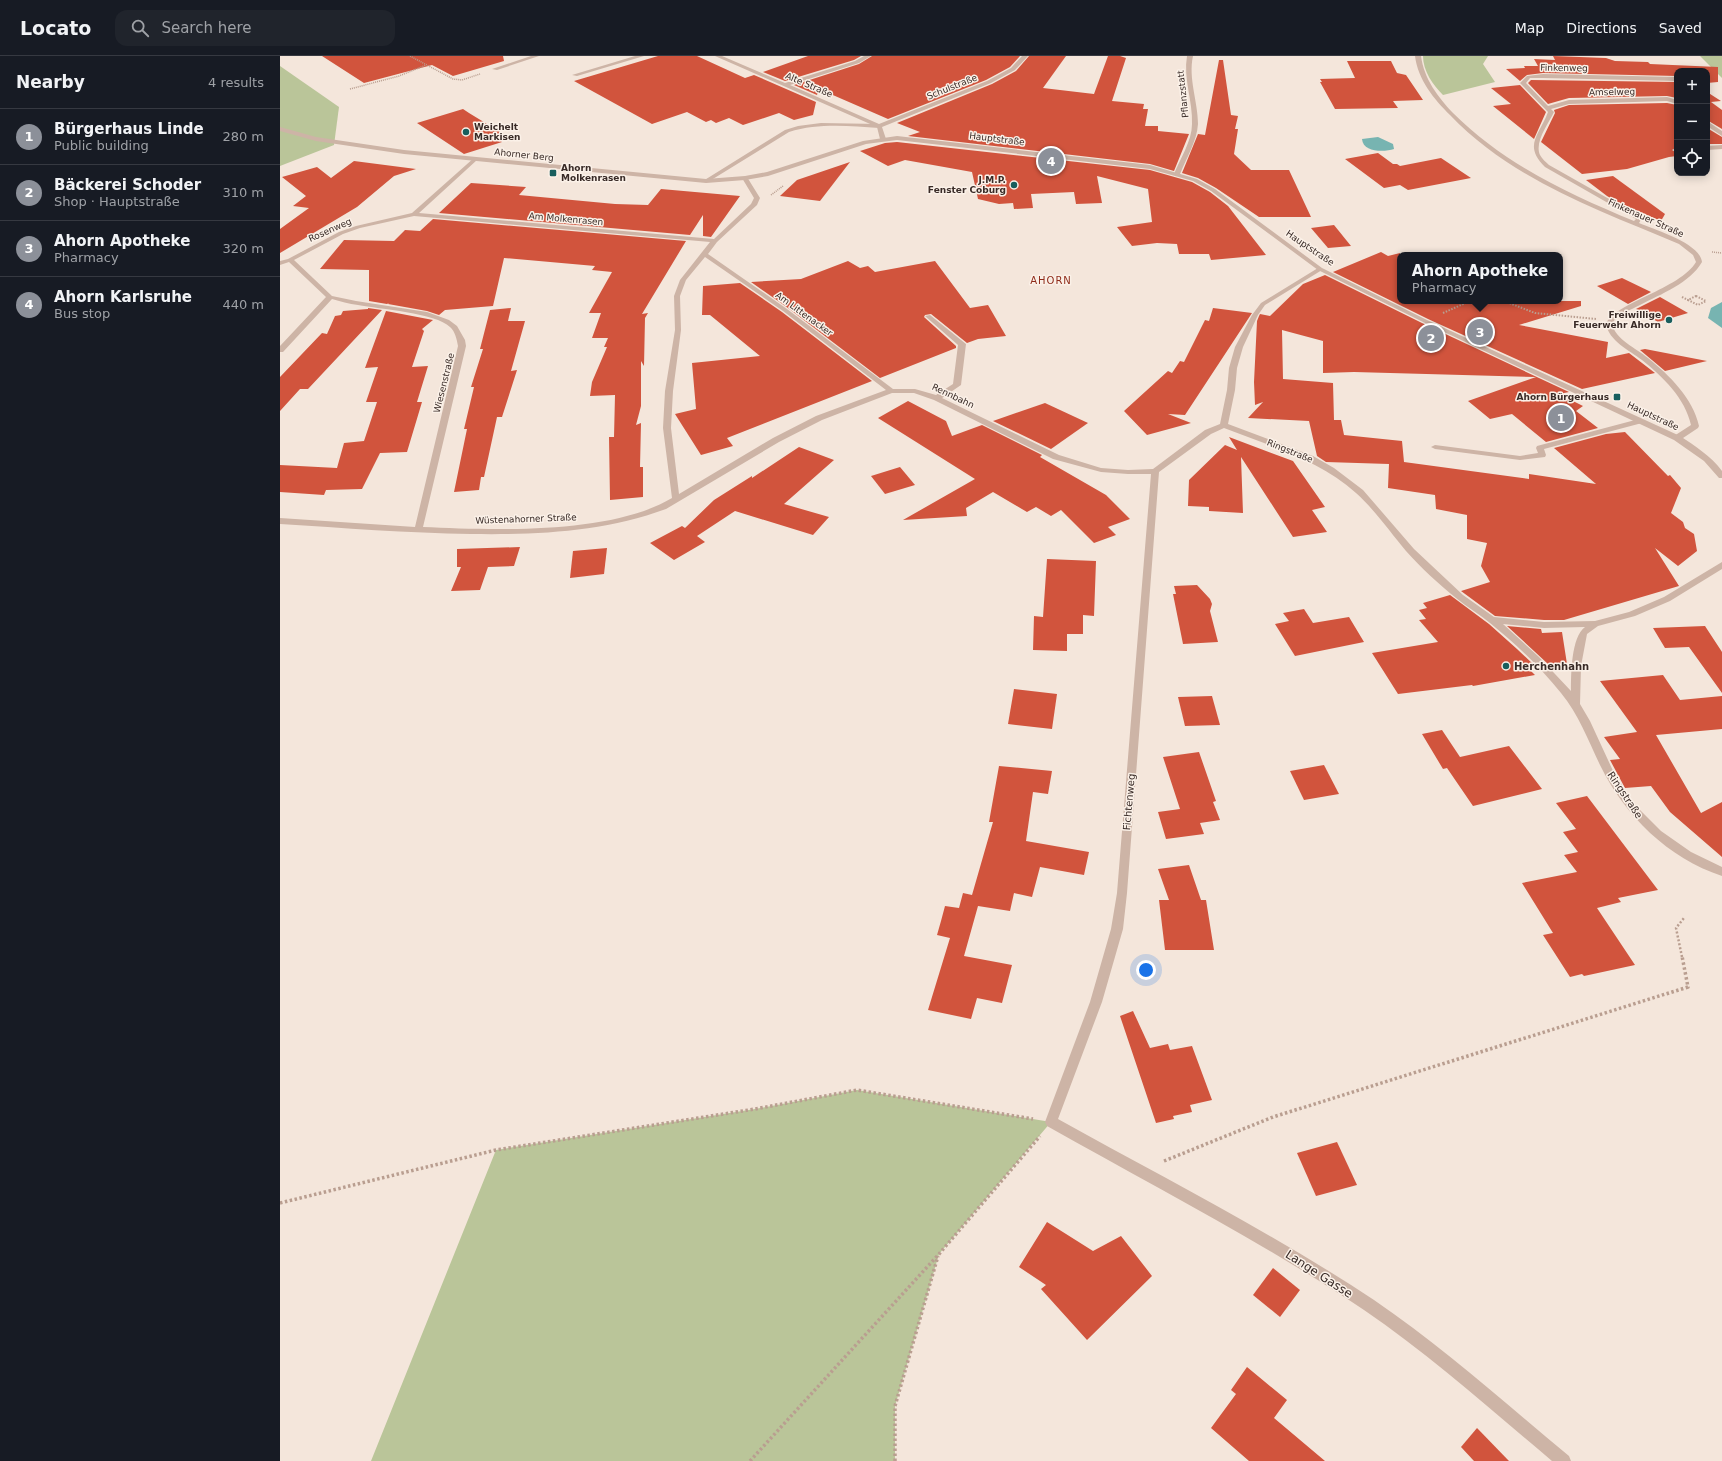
<!DOCTYPE html>
<html lang="en">
<head>
<meta charset="utf-8">
<style>
  body { margin:0; font-family:"DejaVu Sans",sans-serif; background:#20242c; color:#f1f3f6 }
  .controls { position:absolute; right:12px; top:12px; display:grid; overflow:hidden; border-radius:8px; box-shadow:0 2px 10px #0003 }
  .controls button { width:36px; height:36px; display:grid; place-items:center; padding:0; border:0; border-bottom:1px solid #363941; background:#171b24; color:#f1f3f6; font:20px sans-serif }
  .you { position:absolute; left:866px; top:914px; width:14px; height:14px; margin:-10px; border:3px solid #fff; border-radius:50%; background:#1a73e8; box-shadow:0 0 0 6px #1a73e833 }
  .badge { display:grid; place-items:center; width:26px; height:26px; border-radius:50%; background:#8c9099; color:#fff; font-size:13px; font-weight:700 }
  .pin { position:absolute; translate:-50% -50%; border:2px solid #fff; box-shadow:0 1px 4px #0006 }
  .popup { position:absolute; left:1117px; top:196px; width:166px; height:52px; box-sizing:border-box; display:grid; place-content:center; border-radius:8px; background:#171b24; filter:drop-shadow(0 1px 3px #0005); font-size:13px; white-space:nowrap; color:#9ea1a6 }
  .popup b { font-size:15px; color:#f1f3f6 }
  .popup::after { content:''; position:absolute; left:50%; top:100%; margin-left:-8px; border:8px solid transparent; border-top-color:#171b24 }
  .list { margin:0; padding:0; list-style:none }
  h2 { display:flex; justify-content:space-between; align-items:center; height:52px; margin:0; padding:0 16px; font-size:17px }
  h2 small { font-size:13px; font-weight:400; color:#9ea1a6 }
  .list li { display:grid; grid-template-columns:26px 1fr auto; gap:12px; align-items:center; box-sizing:border-box; height:56px; padding:0 16px; border-top:1px solid #363941 }
  .list b { display:block; font-size:15px; white-space:nowrap }
  .list p { margin:0; font-size:13px; white-space:nowrap; color:#9ea1a6 }
  .list em { font-size:13px; font-style:normal; color:#9ea1a6 }
  .icon { flex:none; width:22px; height:22px; fill:none; stroke:currentColor; stroke-width:2; stroke-linecap:round; stroke-linejoin:round }
  .map { position:relative; flex:none; width:1442px; height:1405px; overflow:hidden }
  header { display:flex; align-items:center; gap:24px; box-sizing:border-box; height:56px; padding:0 20px; background:#171b24; border-bottom:1px solid #363941 }
  header strong { font-size:19px }
  nav { display:flex; gap:22px; margin-inline-start:auto; font-size:14px }
  .search { width:280px; height:36px; background:#20242c; display:flex; align-items:center; gap:10px; box-sizing:border-box; padding:0 14px; border-radius:12px; color:#9ea1a6; font-size:15px }
  main { display:flex }
  aside { flex:1; background:#171b24 }
  .map>svg:first-child { display:block }
  .green { fill:#bac599 }
  .water { fill:#77b4b1 }
  .building { fill:#d1543d }
  .lines { fill:none; stroke-linecap:round; stroke-linejoin:round }
  .path-far3 { stroke:#b99e90; stroke-width:1.5; stroke-dasharray:1 1; stroke-linecap:butt }
  .path-far2 { stroke:#b99e90; stroke-width:2; stroke-dasharray:1.5 1.5; stroke-linecap:butt }
  .path-far1 { stroke:#b99e90; stroke-width:2.5; stroke-dasharray:2 2; stroke-linecap:butt }
  .path { stroke:#b99e90; stroke-width:3.5; stroke-dasharray:2.5 2.5; stroke-linecap:butt }
  .service { fill:#cdb4a6; fill-rule:evenodd }
  .minor { fill:#cdb4a6; fill-rule:evenodd }
  .tertiary { fill:#cdb4a6; fill-rule:evenodd }
  .poi-dot { fill:#195e5d; stroke:#fbf1e8; stroke-width:1.5 }
  .labels { text-anchor:middle; dominant-baseline:central; stroke-width:3; stroke-linejoin:round; paint-order:stroke }
  .far-street-label { font-size:9px; fill:#392b27; stroke:#fbf1e8 }
  .far-poi-label { font-size:9px; font-weight:bold; fill:#392b27; stroke:#fbf1e8; text-anchor:end }
  .far-quarter-label { font-size:10px; letter-spacing:1px; fill:#8f2b19; stroke:#fbf1e8 }
  .poi-label { font-size:10px; font-weight:bold; fill:#392b27; stroke:#fbf1e8; text-anchor:start }
  .street-label { font-size:10px; fill:#392b27; stroke:#fbf1e8 }
  .near-street-label { font-size:12px; fill:#392b27; stroke:#fbf1e8 }
</style>
</head>
<body>
<header>
<strong>Locato</strong>
<div class="search"><svg class="icon" aria-label="search" viewBox="0 0 24 24"><circle cx="10" cy="10" r="6"/><path d="M15 15l6 6"/></svg>Search here</div>
<nav><a>Map</a><a>Directions</a><a>Saved</a></nav>
</header>
<main>
<aside>
<h2>Nearby<small>4 results</small></h2>
<ul class="list">
<li><span class="badge">1</span><div><b>Bürgerhaus Linde</b><p>Public building</p></div><em>280 m</em></li>
<li><span class="badge">2</span><div><b>Bäckerei Schoder</b><p>Shop · Hauptstraße</p></div><em>310 m</em></li>
<li><span class="badge">3</span><div><b>Ahorn Apotheke</b><p>Pharmacy</p></div><em>320 m</em></li>
<li><span class="badge">4</span><div><b>Ahorn Karlsruhe</b><p>Bus stop</p></div><em>440 m</em></li>
</ul>
</aside>
<div class="map">
<svg width="1442" height="1405" viewBox="0 0 1442 1405">
  <rect width="100%" height="100%" fill="#f4e6db"/>
  <g class="green">
    <path d="M1143,0H1208L1203,8L1215,26L1163,39C1153,29 1143,15 1143,0Z"/>
    <polygon points="1420,0 1442,0 1442,22"/>
    <polygon points="0,10 59,51 54,89 0,110"/>
    <polygon points="577,1034 771,1066 659,1198 615,1350 615,1405 91,1405 216,1094 475,1053"/>
  </g>
  <g class="water">
    <path d="M1098,81L1113,88L1114,93C1105,96 1083,97 1082,83Z"/>
    <polygon points="1442,246 1442,272 1428,262 1431,252"/>
  </g>
  <g class="building">
    <polygon points="42,0 223,0 224,5 173,20 152,9 84,27"/>
    <polygon points="378,0 417,0 465,22 474,19 536,46 533,59 514,64 499,57 463,69 449,62 436,67 431,64 426,66 407,56 372,68 294,25"/>
    <polygon points="528,0 581,0 574,4 505,25 483,16"/>
    <polygon points="592,0 740,0 730,11 706,24 608,63 539,33 537,39 514,29 579,8"/>
    <polygon points="749,0 786,0 763,32 814,38 828,0 840,0 846,2 832,45 864,48 863,53 868,53 865,70 878,70 878,75 909,78 894,115 870,108 628,80 640,76 617,67 712,28 736,15"/>
    <polygon points="1273,0 1326,2 1335,5 1368,6 1370,8 1438,11 1438,26 1427,27 1427,15 1397,15 1397,20 1263,17 1247,19 1240,25 1226,13 1245,12 1244,10 1258,10 1254,3 1275,4"/>
    <polygon points="939,4 943,4 951,59 958,60 955,73 958,73 954,98 971,114 1009,114 1031,161 979,161 936,132 918,122 902,117 918,78 925,79"/>
    <polygon points="1067,5 1111,5 1117,17 1126,19 1143,44 1113,45 1118,52 1055,53 1040,26 1042,26 1040,23 1075,22"/>
    <polygon points="1251,24 1397,26 1397,42 1387,40 1289,42 1268,48 1248,27"/>
    <polygon points="1240,29 1266,56 1254,83 1213,50 1231,48 1211,32"/>
    <polygon points="1427,36 1441,45 1431,46 1442,54 1442,73 1427,64"/>
    <polygon points="1387,47 1397,49 1397,91 1392,94 1397,97 1397,100 1389,101 1347,113 1302,118 1261,86 1275,57 1274,54 1289,49"/>
    <polygon points="183,53 189,57 230,82 221,85 222,86 184,98 137,67"/>
    <polygon points="1427,72 1442,81 1442,88 1427,88"/>
    <polygon points="617,86 870,114 912,126 930,136 948,150 986,199 931,204 929,198 899,198 897,188 877,187 852,190 837,171 872,166 868,133 817,120 822,147 796,148 794,136 751,138 753,152 734,153 733,147 719,148 698,143 692,116 625,104 608,110 580,95 605,87"/>
    <polygon points="1098,97 1113,108 1117,108 1120,110 1161,102 1191,122 1128,134 1120,129 1104,132 1065,103"/>
    <polygon points="74,105 136,113 114,120 77,151 0,197 0,173 29,152 13,150 26,140 2,121 37,111 51,122"/>
    <polygon points="570,106 540,145 500,140 517,124"/>
    <polygon points="1333,120 1385,158 1381,165 1341,148 1327,140 1306,124"/>
    <polygon points="191,127 246,131 239,139 335,148 368,149 381,133 460,140 431,181 423,180 423,159 410,179 159,157"/>
    <polygon points="153,163 406,185 362,258 368,257 365,262 364,310 361,305 361,350 356,369 361,367 360,411 363,411 363,441 330,444 329,381 334,381 335,339 310,340 312,326 327,291 324,291 328,282 312,282 321,257 309,257 332,216 312,214 315,210 224,202 213,250 165,254 159,259 147,255 108,248 109,247 107,248 89,245 89,214 40,213 64,184 114,185 125,174 140,175"/>
    <polygon points="1054,169 1071,190 1048,192 1031,172"/>
    <polygon points="1101,196 1108,200 1120,197 1120,245 1301,245 1301,250 1239,269 1328,286 1326,302 1349,297 1375,317 1302,333 1148,263 1053,216"/>
    <polygon points="568,205 580,212 588,210 595,216 655,205 690,252 708,249 726,280 698,283 687,287 651,258 645,259 644,261 676,290 676,292 600,322 508,252 471,226 521,223"/>
    <polygon points="1045,219 1142,267 1289,336 1279,338 1303,350 1296,355 1318,372 1266,386 1232,358 1210,363 1188,345 1256,321 1074,316 1043,317 1043,285 1002,274 1003,323 1053,327 1054,364 1061,364 1064,379 1122,385 1124,406 1249,423 1249,418 1316,428 1274,392 1326,378 1345,376 1388,420 1390,419 1401,432 1391,457 1403,466 1405,472 1414,478 1417,495 1398,510 1375,492 1399,530 1284,564 1264,564 1215,560 1181,535 1210,526 1201,510 1207,487 1187,483 1187,459 1156,453 1155,439 1108,432 1109,408 1046,406 1037,400 1029,365 968,362 983,346 975,349 974,326 977,265 979,260 980,258 990,260 1023,228"/>
    <polygon points="1342,222 1371,236 1348,248 1317,230"/>
    <polygon points="460,227 502,256 592,325 447,382 453,390 421,399 395,358 416,353 412,307 480,300 430,259 422,259 423,230"/>
    <polygon points="1380,241 1408,257 1378,266 1356,253"/>
    <polygon points="88,252 102,254 28,333 20,333 0,355 0,321 42,277 47,278 55,260 61,259 63,255 88,253"/>
    <polygon points="231,252 228,265 245,265 231,315 237,314 222,361 217,361 204,421 201,421 199,434 174,436 187,373 184,373 194,331 191,331 203,293 200,293 210,254"/>
    <polygon points="933,252 972,257 905,359 888,358 911,367 867,379 844,355 888,315 892,317 900,305 904,306 925,264 929,265"/>
    <polygon points="106,255 153,264 142,273 144,275 132,311 148,310 137,346 142,346 127,396 100,397 82,433 46,434 44,439 0,436 0,409 57,412 64,387 84,385 97,346 86,346 98,311 85,312"/>
    <polygon points="1365,293 1427,305 1385,315 1360,294"/>
    <polygon points="628,345 666,365 672,380 702,369 762,399 760,401 826,439 850,463 828,471 836,479 814,487 781,454 771,460 756,451 747,456 713,436 686,452 687,460 623,464 695,423 598,362"/>
    <polygon points="765,347 808,367 771,393 713,365"/>
    <polygon points="949,381 1013,405 1045,451 1032,454 1047,476 1013,481 961,401 963,457 929,455 929,451 908,450 909,424 945,389 957,394"/>
    <polygon points="519,391 554,404 504,448 549,461 533,479 455,455 417,480 425,486 394,504 370,487 402,470 405,472 434,444 472,420 472,422"/>
    <polygon points="620,411 635,429 605,438 591,420"/>
    <polygon points="240,491 234,510 208,511 200,534 171,535 181,511 177,511 177,493"/>
    <polygon points="327,492 324,518 290,522 293,495"/>
    <polygon points="767,503 816,505 814,560 803,559 803,578 787,578 787,595 753,594 754,560 763,561"/>
    <polygon points="917,529 930,543 932,548 930,555 938,586 903,588 893,538 896,538 894,530"/>
    <polygon points="1170,539 1209,568 1237,593 1254,609 1245,609 1255,619 1193,630 1192,629 1118,638 1092,597 1158,586 1139,564 1146,563 1139,554 1147,552 1143,547"/>
    <polygon points="1024,553 1033,567 1069,561 1084,586 1015,600 995,568 1009,565 1003,557"/>
    <polygon points="1227,570 1261,573 1262,577 1282,576 1287,608 1268,608"/>
    <polygon points="1425,570 1442,596 1442,637 1409,591 1385,592 1373,572"/>
    <polygon points="1383,619 1400,644 1442,640 1442,673 1376,679 1421,757 1442,746 1442,801 1390,756 1371,730 1345,732 1330,704 1340,703 1324,681 1357,676 1320,625"/>
    <polygon points="734,633 777,638 772,673 728,668"/>
    <polygon points="932,640 940,669 905,670 898,641"/>
    <polygon points="1162,674 1180,701 1229,690 1262,733 1193,750 1167,712 1163,713 1142,678"/>
    <polygon points="919,696 936,745 933,746 940,764 920,767 924,778 886,783 878,756 900,753 883,701"/>
    <polygon points="1044,709 1059,738 1024,744 1010,715"/>
    <polygon points="719,710 772,715 768,738 753,736 746,785 809,796 804,819 760,811 752,841 734,837 730,855 698,850 684,900 732,909 722,947 697,942 691,963 648,954 670,882 657,879 661,865 665,850 679,852 683,837 692,839 713,766 709,766"/>
    <polygon points="1307,740 1378,834 1338,842 1341,846 1317,852 1355,909 1304,920 1302,918 1290,921 1263,879 1273,877 1242,827 1297,816 1284,799 1298,796 1283,776 1296,773 1276,747"/>
    <polygon points="909,809 921,844 926,844 934,894 885,894 879,844 889,844 878,813"/>
    <polygon points="853,955 870,992 888,988 890,994 912,990 932,1044 910,1049 912,1056 893,1060 894,1063 876,1067 840,960"/>
    <polygon points="1057,1086 1077,1129 1036,1140 1017,1097"/>
    <polygon points="767,1166 813,1195 841,1180 872,1220 807,1284 761,1233 766,1229 739,1211"/>
    <polygon points="993,1212 1020,1234 1000,1261 973,1239"/>
    <polygon points="967,1311 1007,1344 994,1362 1045,1405 969,1405 931,1372 956,1338 951,1334"/>
    <polygon points="1197,1372 1229,1405 1194,1405 1181,1391"/>
  </g>
  <g class="lines">
    <g class="path-far3">
      <polyline points="130,0 173,23 182,24 200,18"/>
      <polyline points="70,33 119,20 146,9"/>
      <polyline points="491,139 503,130"/>
      <polyline points="1432,196 1442,197"/>
    </g>
    <g class="path-far2">
      <polygon points="1416,240 1426,245 1418,249 1408,244"/>
      <polyline points="1402,241 1408,244"/>
      <polyline points="1224,245 1255,257 1316,263"/>
      <polyline points="1163,257 1190,245"/>
    </g>
    <polyline class="path-far1" points="1402,901 1396,872 1404,862"/>
    <g class="path">
      <polyline points="884,1105 993,1061 1408,931 1402,900"/>
      <polyline points="0,1147 216,1094 475,1053 577,1034 753,1063"/>
      <polyline points="470,1405 659,1198 760,1080"/>
      <polyline points="615,1405 615,1350 658,1200"/>
    </g>
    <g class="service">
      <polygon points="251,0 259,0 217,14 212,13"/>
      <polygon points="355,0 364,0 297,20 292,19"/>
      <path d="M541,67L599,68L602,70L599,72C569,70 538,67 509,76L428,126L423,125L505,74L518,70Z"/>
      <polygon points="1442,89 1442,93 1427,94 1427,90"/>
      <polygon points="1397,92 1397,96 1393,94 1394,93"/>
      <polygon points="1359,363 1363,365 1362,367 1264,393 1266,399 1265,401 1240,404 1155,393 1151,391 1155,389 1240,400 1258,397 1256,392 1257,390"/>
    </g>
    <g class="minor">
      <polygon points="435,0 442,0 505,27 575,5 584,0 591,0 579,7 510,29 599,68 707,25 731,12 742,0 748,0 735,14 711,27 602,71 606,83 603,85 600,83 597,71"/>
      <path d="M907,0H913C908,23 918,45 918,68C917,85 906,103 900,118L897,120L894,118C900,103 912,85 912,68C913,45 903,23 907,0Z"/>
      <path d="M1135,0H1141C1144,23 1158,41 1173,57C1224,108 1289,138 1354,165L1356,163L1265,111C1243,89 1259,80 1268,56L1240,27L1247,20L1263,18L1397,21V25L1263,22H1250L1246,27L1268,50L1289,44L1387,41L1397,44V48L1387,45L1289,48L1271,53L1274,56C1269,67 1254,86 1260,99C1262,103 1266,106 1269,109L1361,161L1362,162L1359,167C1375,174 1420,187 1422,206C1410,227 1381,238 1360,249C1351,254 1337,258 1332,268C1336,284 1356,292 1368,302C1389,319 1413,342 1419,370L1418,372L1400,384H1394V380L1411,369C1405,342 1383,321 1362,304C1349,294 1329,285 1326,268C1334,247 1400,233 1416,206L1413,199L1399,188C1318,154 1232,124 1170,59C1154,43 1138,24 1135,0Z"/>
      <polygon points="1427,65 1442,75 1442,80 1427,70"/>
      <path d="M195,101L198,103L197,104L139,157L434,183L471,148L474,142L462,122L467,121L480,142L477,149L437,186L428,198L507,253L613,333H635L656,339L673,328L678,289L645,260L650,259L686,288L681,329L662,342L779,399L821,412L848,414L873,413L925,374L940,368L947,334L949,312L955,291L972,259L981,247L1038,212H1042V214L985,249L978,259L963,291L957,312L955,334L948,368L1033,400L1054,412L1083,434L1134,493L1183,539L1214,561L1264,566L1315,565L1349,556L1384,541L1442,506V513L1390,545L1355,560L1318,570L1307,578L1301,610L1300,648L1310,665L1334,717L1355,749L1381,775L1411,796L1442,811V820C1388,802 1345,760 1320,709C1308,684 1299,659 1281,637C1260,611 1236,588 1210,567C1199,558 1187,551 1176,542C1159,528 1141,512 1126,495C1111,477 1093,452 1076,437C1039,404 990,390 944,372L931,378L879,416L847,837L843,873L822,946L778,1063C884,1122 993,1177 1094,1244C1163,1291 1225,1347 1289,1400L1291,1405H1272C1211,1354 1150,1299 1084,1254C983,1186 873,1130 767,1070L765,1066L810,946L831,873L837,837L871,418H848L821,416L773,403L654,344L634,337H612L542,364L499,386L386,453C323,476 257,479 191,478C127,477 64,472 0,468V462L135,471L178,290C177,284 175,275 170,271C156,257 99,253 78,249C69,248 60,245 52,243L3,296H0V290L46,241L9,206L0,209V205L8,203L59,176L76,170L132,157ZM134,160L430,186L400,224L394,240L395,274L385,335L383,372L392,442C330,479 214,474 143,471L186,290L185,284L177,270L169,264L147,256L76,245L52,240L14,204L63,178L80,172ZM425,201L503,255L606,334L536,360L493,382L399,438L391,372L393,335L401,274L400,240L406,224ZM1223,568L1264,572L1305,571C1291,581 1291,619 1291,635L1259,601Z"/>
    </g>
    <path class="tertiary" d="M0,71L36,81L124,94L426,123L465,120L487,116L583,85L617,80L870,109L917,123L935,133L1042,212L1147,264L1400,380C1415,390 1431,400 1442,415V422H1439L1424,405L1394,384L1143,266L1038,214L931,135L913,125L870,113L617,84L586,88L488,120L465,124L426,127L124,98L36,85L0,75Z"/>
  </g>
  <g class="poi-dot">
    <circle cx="186" cy="76" r="4"/>
    <rect x="269" y="113" width="8" height="8" rx="2"/>
    <circle cx="734" cy="129" r="4"/>
    <circle cx="1389" cy="264" r="4"/>
    <rect x="1333" y="337" width="8" height="8" rx="2"/>
    <circle cx="1226" cy="610" r="4"/>
  </g>
  <g class="labels">
    <g class="far-street-label">
      <text transform="translate(1284 12) rotate(1)">Finkenweg</text>
      <text transform="translate(529 29) rotate(23)">Alte Straße</text>
      <text transform="translate(672 31) rotate(-22)">Schulstraße</text>
      <text transform="translate(1332 36) rotate(-1)">Amselweg</text>
      <text transform="translate(903 38) rotate(-96)">Pflanzstatt</text>
      <text transform="translate(717 83) rotate(7)">Hauptstraße</text>
      <text transform="translate(244 99) rotate(6)">Ahorner Berg</text>
      <text transform="translate(1366 162) rotate(24)">Finkenauer Straße</text>
      <text transform="translate(286 163) rotate(5)">Am Molkenrasen</text>
      <text transform="translate(50 174) rotate(-24)">Rosenweg</text>
      <text transform="translate(1030 192) rotate(34)">Hauptstraße</text>
      <text transform="translate(524 258) rotate(36)">Am Littenacker</text>
      <text transform="translate(164 327) rotate(-76)">Wiesenstraße</text>
      <text transform="translate(673 340) rotate(25)">Rennbahn</text>
      <text transform="translate(1373 360) rotate(25)">Hauptstraße</text>
      <text transform="translate(1010 395) rotate(22)">Ringstraße</text>
      <text transform="translate(246 463) rotate(-2)">Wüstenahorner Straße</text>
    </g>
    <g class="far-poi-label">
      <text x="194" y="71" text-anchor="start">Weichelt<tspan x="194" dy="10">Markisen</tspan></text>
      <text x="281" y="112" text-anchor="start">Ahorn<tspan x="281" dy="10">Molkenrasen</tspan></text>
      <text x="726" y="124">J.M.P.<tspan x="726" dy="10">Fenster Coburg</tspan></text>
      <text x="1381" y="259">Freiwillige<tspan x="1381" dy="10">Feuerwehr Ahorn</tspan></text>
      <text x="1329" y="341">Ahorn Bürgerhaus</text>
    </g>
    <g class="far-quarter-label">
      <text x="771" y="224">AHORN</text>
    </g>
    <g class="poi-label">
      <text x="1234" y="610">Herchenhahn</text>
    </g>
    <g class="street-label">
      <text transform="translate(1345 739) rotate(56)">Ringstraße</text>
      <text transform="translate(849 746) rotate(-85)">Fichtenweg</text>
    </g>
    <g class="near-street-label">
      <text transform="translate(1039 1218) rotate(33)">Lange Gasse</text>
    </g>
  </g>
</svg>
<div class="controls">
<button>+</button>
<button>−</button>
<button><svg class="icon" aria-label="locate" viewBox="0 0 24 24"><circle cx="12" cy="12" r="6"/><path d="M12 2v4M12 18v4M2 12h4M18 12h4"/></svg></button>
</div>
<div class="you"></div>
<div class="pin badge" style="left:1281px;top:362px">1</div>
<div class="pin badge" style="left:1151px;top:282px">2</div>
<div class="pin badge" style="left:1200px;top:276px">3</div>
<div class="popup"><b>Ahorn Apotheke</b>Pharmacy</div>
<div class="pin badge" style="left:771px;top:105px">4</div>
</div>
</main>
</body>
</html>
